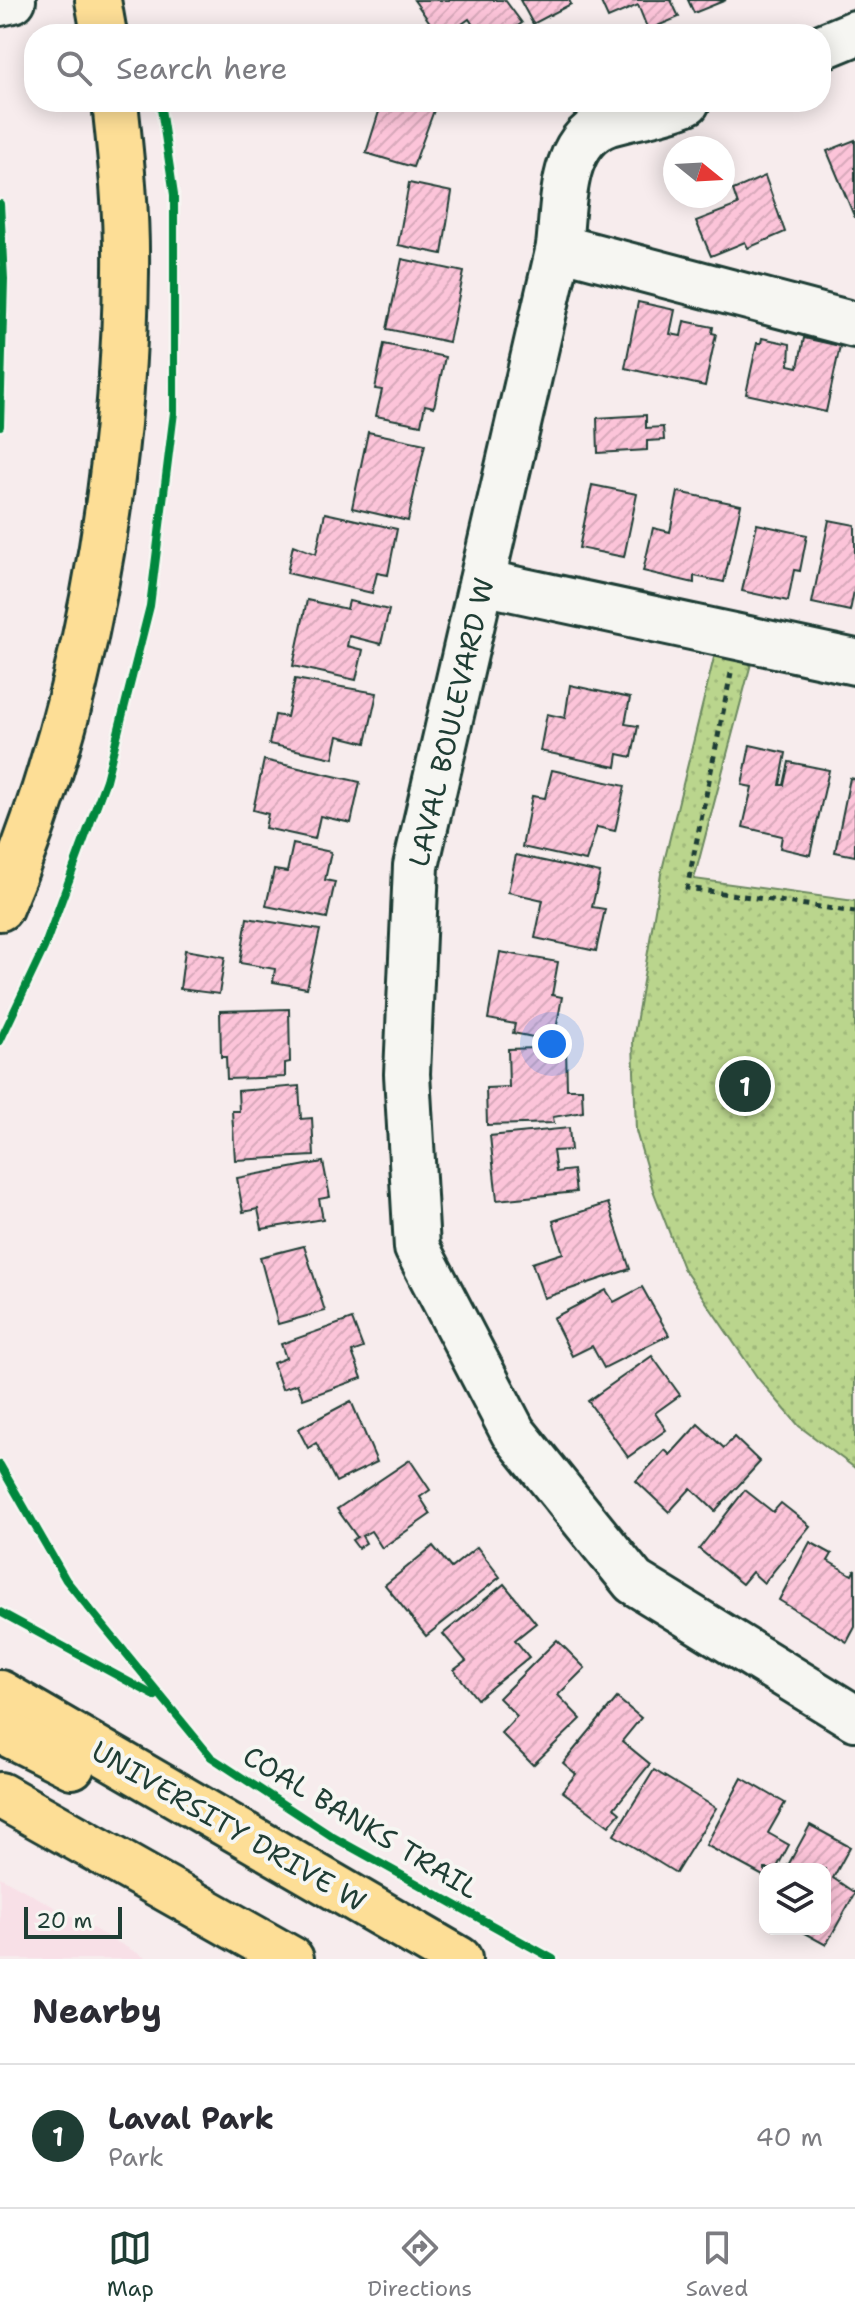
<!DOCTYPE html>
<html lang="en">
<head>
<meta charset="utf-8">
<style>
  body { margin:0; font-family:"Shantell Sans",sans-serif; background:#f7f7f7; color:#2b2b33 }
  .controls { position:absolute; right:24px; bottom:24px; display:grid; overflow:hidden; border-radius:16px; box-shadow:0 4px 20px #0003 }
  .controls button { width:72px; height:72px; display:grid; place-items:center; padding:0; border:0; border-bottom:2px solid #e1e1e2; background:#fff; color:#2b2b33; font:40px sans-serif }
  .compass { position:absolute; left:663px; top:136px; width:72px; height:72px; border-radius:50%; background:#fff; box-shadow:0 4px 20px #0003; rotate:108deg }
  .scale { position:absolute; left:24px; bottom:20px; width:98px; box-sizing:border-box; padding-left:8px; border:4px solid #1f3d34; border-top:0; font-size:22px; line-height:28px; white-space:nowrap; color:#1f3d34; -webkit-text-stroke:6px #f6f6f2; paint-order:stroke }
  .you { position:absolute; left:552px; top:1044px; width:28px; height:28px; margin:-20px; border:6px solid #fff; border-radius:50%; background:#1a73e8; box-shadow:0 0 0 12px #1a73e833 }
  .badge { display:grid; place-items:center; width:52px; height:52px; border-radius:50%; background:#1f3d34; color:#fff; font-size:26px; font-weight:700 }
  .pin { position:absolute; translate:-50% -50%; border:4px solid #fff; box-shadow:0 2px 8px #0006 }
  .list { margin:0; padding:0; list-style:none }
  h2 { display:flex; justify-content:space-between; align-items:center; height:104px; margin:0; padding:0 32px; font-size:34px }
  h2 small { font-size:26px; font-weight:400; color:#7c7c81 }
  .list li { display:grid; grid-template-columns:52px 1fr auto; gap:24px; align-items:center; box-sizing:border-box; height:144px; padding:0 32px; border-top:2px solid #e1e1e2 }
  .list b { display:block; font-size:30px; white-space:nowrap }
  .list p { margin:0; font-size:26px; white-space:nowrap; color:#7c7c81 }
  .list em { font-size:26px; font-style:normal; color:#7c7c81 }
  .icon { flex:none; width:44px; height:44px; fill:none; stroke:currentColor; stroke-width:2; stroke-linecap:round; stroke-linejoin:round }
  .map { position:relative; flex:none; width:855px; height:1959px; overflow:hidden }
  .search { position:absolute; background:#fff; box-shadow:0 4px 20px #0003; left:24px; right:24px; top:24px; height:88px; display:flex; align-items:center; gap:20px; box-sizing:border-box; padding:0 28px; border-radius:32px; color:#7c7c81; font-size:30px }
  .sheet { height:248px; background:#fff }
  nav { display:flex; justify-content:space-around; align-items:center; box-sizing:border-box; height:112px; border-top:2px solid #e1e1e2; background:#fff; font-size:22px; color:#7c7c81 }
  nav a { display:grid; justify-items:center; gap:4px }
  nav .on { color:#1f3d34 }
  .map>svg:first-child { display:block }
  .built { fill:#f8e0e7 }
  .park { fill:url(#park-dots); stroke:#6c8960; stroke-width:2 }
  .building { fill:url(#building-hatch); stroke:#1f3d34; stroke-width:2 }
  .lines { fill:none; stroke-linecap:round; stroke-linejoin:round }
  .minor-casing { stroke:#1f3d34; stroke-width:50 }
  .major-casing { stroke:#1f3d34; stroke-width:50 }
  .path { stroke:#1f3d34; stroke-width:5; stroke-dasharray:6 6; stroke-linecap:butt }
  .minor { stroke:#f6f6f2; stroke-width:44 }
  .major { stroke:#fdde96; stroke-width:44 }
  .cycleway-casing { stroke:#f6f6f2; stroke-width:13 }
  .cycleway { stroke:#00873e; stroke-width:8 }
  .labels { text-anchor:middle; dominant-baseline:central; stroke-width:8; stroke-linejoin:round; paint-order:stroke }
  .street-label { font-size:28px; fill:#1f3d34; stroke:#f6f6f2 }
</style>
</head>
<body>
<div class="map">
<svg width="855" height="1959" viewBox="0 0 855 1959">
  <defs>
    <pattern id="park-dots" width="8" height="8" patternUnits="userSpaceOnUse" patternTransform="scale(2)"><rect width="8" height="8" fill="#bad58d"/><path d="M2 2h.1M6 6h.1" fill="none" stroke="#9fb87a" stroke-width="1.8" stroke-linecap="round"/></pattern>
    <pattern id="building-hatch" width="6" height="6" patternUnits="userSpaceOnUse" patternTransform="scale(2)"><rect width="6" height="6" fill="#fcc4d9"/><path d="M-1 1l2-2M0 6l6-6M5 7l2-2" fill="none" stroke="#d8a9bb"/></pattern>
  </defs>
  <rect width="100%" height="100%" fill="#f7eced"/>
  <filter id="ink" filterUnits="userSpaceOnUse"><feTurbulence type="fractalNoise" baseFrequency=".0125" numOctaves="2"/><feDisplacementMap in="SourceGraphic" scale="16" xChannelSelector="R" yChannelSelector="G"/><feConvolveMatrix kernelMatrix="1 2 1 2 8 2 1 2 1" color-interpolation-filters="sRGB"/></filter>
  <g filter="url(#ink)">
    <polygon class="built" points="0,1877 148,1959 0,1959"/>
    <polygon class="park" points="720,633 757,641 694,879 855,901 855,1468 799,1426 757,1377 683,1268 653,1190 636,1131 633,1041 661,874"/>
    <g class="building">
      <polygon points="414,0 505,0 522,23 506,34 479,34 469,19 448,34 438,34"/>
      <polygon points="520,0 569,0 571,4 533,24"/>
      <polygon points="600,0 671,0 679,17 648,30 638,5 608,18"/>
      <polygon points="688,0 726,0 694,13"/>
      <polygon points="382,102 436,105 413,167 366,153"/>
      <polygon points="855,140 855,218 827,151"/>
      <polygon points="765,176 785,232 748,248 745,242 711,256 696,221 738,205 733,190"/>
      <polygon points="409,183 452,192 442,254 398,245"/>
      <polygon points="402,259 464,272 449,342 387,329"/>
      <polygon points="638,302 675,310 670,334 681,336 684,321 713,327 712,333 716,334 705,386 625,368"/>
      <polygon points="762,338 790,344 789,365 798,367 804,338 840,346 826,412 746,394 757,343 761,343"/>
      <polygon points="384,344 445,357 434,407 425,405 421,425 376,416 382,390 375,389"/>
      <polygon points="646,415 646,428 663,427 664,440 647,441 647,450 598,453 597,418"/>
      <polygon points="368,432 425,444 408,521 352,508"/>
      <polygon points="592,485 637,494 624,557 579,548"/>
      <polygon points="678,492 741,505 724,582 694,576 694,583 643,571 653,528 670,532"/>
      <polygon points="325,513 397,529 388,575 377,573 372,593 287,573 293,545 316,554"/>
      <polygon points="829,520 855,525 855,586 850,611 812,603"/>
      <polygon points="757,524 807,535 800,571 794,570 788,601 742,591"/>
      <polygon points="307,600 347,609 349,601 389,610 381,644 349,636 347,646 363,650 356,680 293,666"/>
      <polygon points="295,679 377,693 366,743 338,736 333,758 269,744 275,715 287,717"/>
      <polygon points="570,685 630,698 625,724 638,726 632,757 618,754 616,767 540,751 547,714 565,718"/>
      <polygon points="750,745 786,753 780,785 784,785 789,762 829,770 810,855 780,848 782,836 743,827 752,787 742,785"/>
      <polygon points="264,760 360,782 351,823 320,816 315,839 265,828 268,814 253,810"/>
      <polygon points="552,770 625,786 615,831 597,827 586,861 522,847 532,796 545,798"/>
      <polygon points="850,778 855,779 855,856 835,852"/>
      <polygon points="293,844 331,852 325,880 335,882 327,918 266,906 274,870 287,872"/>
      <polygon points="516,855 600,873 592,907 605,909 596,951 535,938 543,900 508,892"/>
      <polygon points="247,918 320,930 307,988 273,982 275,969 240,963"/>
      <polygon points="185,950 225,957 219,994 180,989"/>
      <polygon points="500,952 558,962 552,995 562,997 556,1030 545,1028 543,1039 513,1033 515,1024 488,1019"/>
      <polygon points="289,1009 290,1062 285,1063 285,1077 227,1079 226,1057 221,1057 220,1011"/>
      <polygon points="566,1047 567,1089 582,1089 583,1112 553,1117 554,1123 487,1125 486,1088 509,1087 508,1049"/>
      <polygon points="299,1086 301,1119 312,1118 314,1156 235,1160 232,1111 239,1111 238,1091"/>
      <polygon points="569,1128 571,1150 553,1151 556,1172 573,1170 576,1192 497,1200 490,1136"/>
      <polygon points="323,1162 330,1197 319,1199 323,1219 262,1229 258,1209 243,1212 237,1178"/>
      <polygon points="608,1203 630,1269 544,1298 532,1263 563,1253 553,1221"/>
      <polygon points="304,1246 325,1311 278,1324 260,1257"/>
      <polygon points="642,1287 669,1335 604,1368 592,1346 572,1356 553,1318 606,1290 614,1302"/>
      <polygon points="352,1319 363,1348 352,1352 362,1378 303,1399 297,1384 282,1389 273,1363 286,1358 281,1344"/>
      <polygon points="652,1356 680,1395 655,1413 666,1430 628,1457 588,1401"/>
      <polygon points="351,1401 377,1462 336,1482 316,1443 308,1448 298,1429"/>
      <polygon points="698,1424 724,1448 734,1437 760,1462 715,1511 691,1488 669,1512 636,1481 665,1450 670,1455"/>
      <polygon points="410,1460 430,1490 420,1497 431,1514 382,1548 371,1531 362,1536 366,1543 358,1548 352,1540 357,1537 337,1509"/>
      <polygon points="745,1490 773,1512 781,1503 810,1526 764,1583 752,1572 742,1584 699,1549"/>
      <polygon points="810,1542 832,1554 828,1561 852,1575 855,1569 855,1627 847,1642 779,1600"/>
      <polygon points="433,1546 451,1568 477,1547 500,1577 426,1636 385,1585"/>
      <polygon points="504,1584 536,1623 515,1640 529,1657 477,1699 454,1670 466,1661 443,1634"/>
      <polygon points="557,1640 585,1668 558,1695 581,1719 533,1765 501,1733 517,1716 499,1698"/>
      <polygon points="617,1698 641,1718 622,1741 650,1764 614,1808 620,1813 609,1826 562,1791 576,1774 563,1763"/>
      <polygon points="654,1770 716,1808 676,1873 614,1835"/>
      <polygon points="742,1778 785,1803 768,1833 789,1845 776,1869 765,1869 765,1877 706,1845"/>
      <polygon points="810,1825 850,1847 833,1878 855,1893 826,1945 797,1929 825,1929 825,1869 786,1869"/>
    </g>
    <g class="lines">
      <g class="minor-casing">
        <g id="minor">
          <polyline points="0,3 13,0"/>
          <polyline points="821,47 855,33"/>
          <path d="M687,102C662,112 635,116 609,123C560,139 564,205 559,247L416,866L407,1074L417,1248L513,1432L634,1582L855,1718"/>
          <polyline points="559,247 855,325"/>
          <polyline points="482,582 855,662"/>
        </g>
      </g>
      <g class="major-casing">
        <g id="major">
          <polyline points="98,0 104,34"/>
          <path d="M0,908C83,717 124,479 126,271C127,215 121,158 115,102"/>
          <polyline points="0,1693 459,1959"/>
          <polyline points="0,1730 72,1766"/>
          <polyline points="0,1795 291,1959"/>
        </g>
      </g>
      <polyline class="path" points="731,673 687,888 855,912"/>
      <use href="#minor" class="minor"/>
      <use href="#major" class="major"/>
      <g class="cycleway-casing">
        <g id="cycleway">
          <polyline points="0,204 4,279 0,426"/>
          <polyline points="0,1041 44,948 106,780 150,606 174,412 174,195 160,102"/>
          <polyline points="0,1465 66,1580 211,1757 333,1837 553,1959"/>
          <polyline points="0,1612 155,1696"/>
        </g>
      </g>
      <use href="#cycleway" class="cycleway"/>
    </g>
  </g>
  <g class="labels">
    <g class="street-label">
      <text transform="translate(451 722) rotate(-77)">LAVAL BOULEVARD W</text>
      <text transform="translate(361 1822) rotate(31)">COAL BANKS TRAIL</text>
      <text transform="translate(229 1826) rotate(30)">UNIVERSITY DRIVE W</text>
    </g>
  </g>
</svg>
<div class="controls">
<button><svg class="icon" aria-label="layers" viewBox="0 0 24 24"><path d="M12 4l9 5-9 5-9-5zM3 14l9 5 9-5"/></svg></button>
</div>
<svg class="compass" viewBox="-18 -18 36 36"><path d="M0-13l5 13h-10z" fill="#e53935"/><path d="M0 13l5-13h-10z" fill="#7c7c81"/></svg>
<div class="scale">20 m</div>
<div class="you"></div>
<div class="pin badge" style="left:745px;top:1086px">1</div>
<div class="search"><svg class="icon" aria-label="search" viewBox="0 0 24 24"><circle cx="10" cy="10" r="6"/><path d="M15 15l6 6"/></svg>Search here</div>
</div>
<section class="sheet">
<h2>Nearby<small></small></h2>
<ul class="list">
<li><span class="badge">1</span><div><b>Laval Park</b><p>Park</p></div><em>40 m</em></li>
</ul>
</section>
<nav>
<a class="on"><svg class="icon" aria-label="map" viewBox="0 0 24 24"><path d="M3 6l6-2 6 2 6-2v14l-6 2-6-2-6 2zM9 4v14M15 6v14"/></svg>Map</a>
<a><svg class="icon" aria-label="directions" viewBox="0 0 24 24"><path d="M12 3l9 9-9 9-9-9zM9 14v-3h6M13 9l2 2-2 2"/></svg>Directions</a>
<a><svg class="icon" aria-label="saved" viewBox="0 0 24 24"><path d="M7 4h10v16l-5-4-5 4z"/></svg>Saved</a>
</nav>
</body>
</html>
